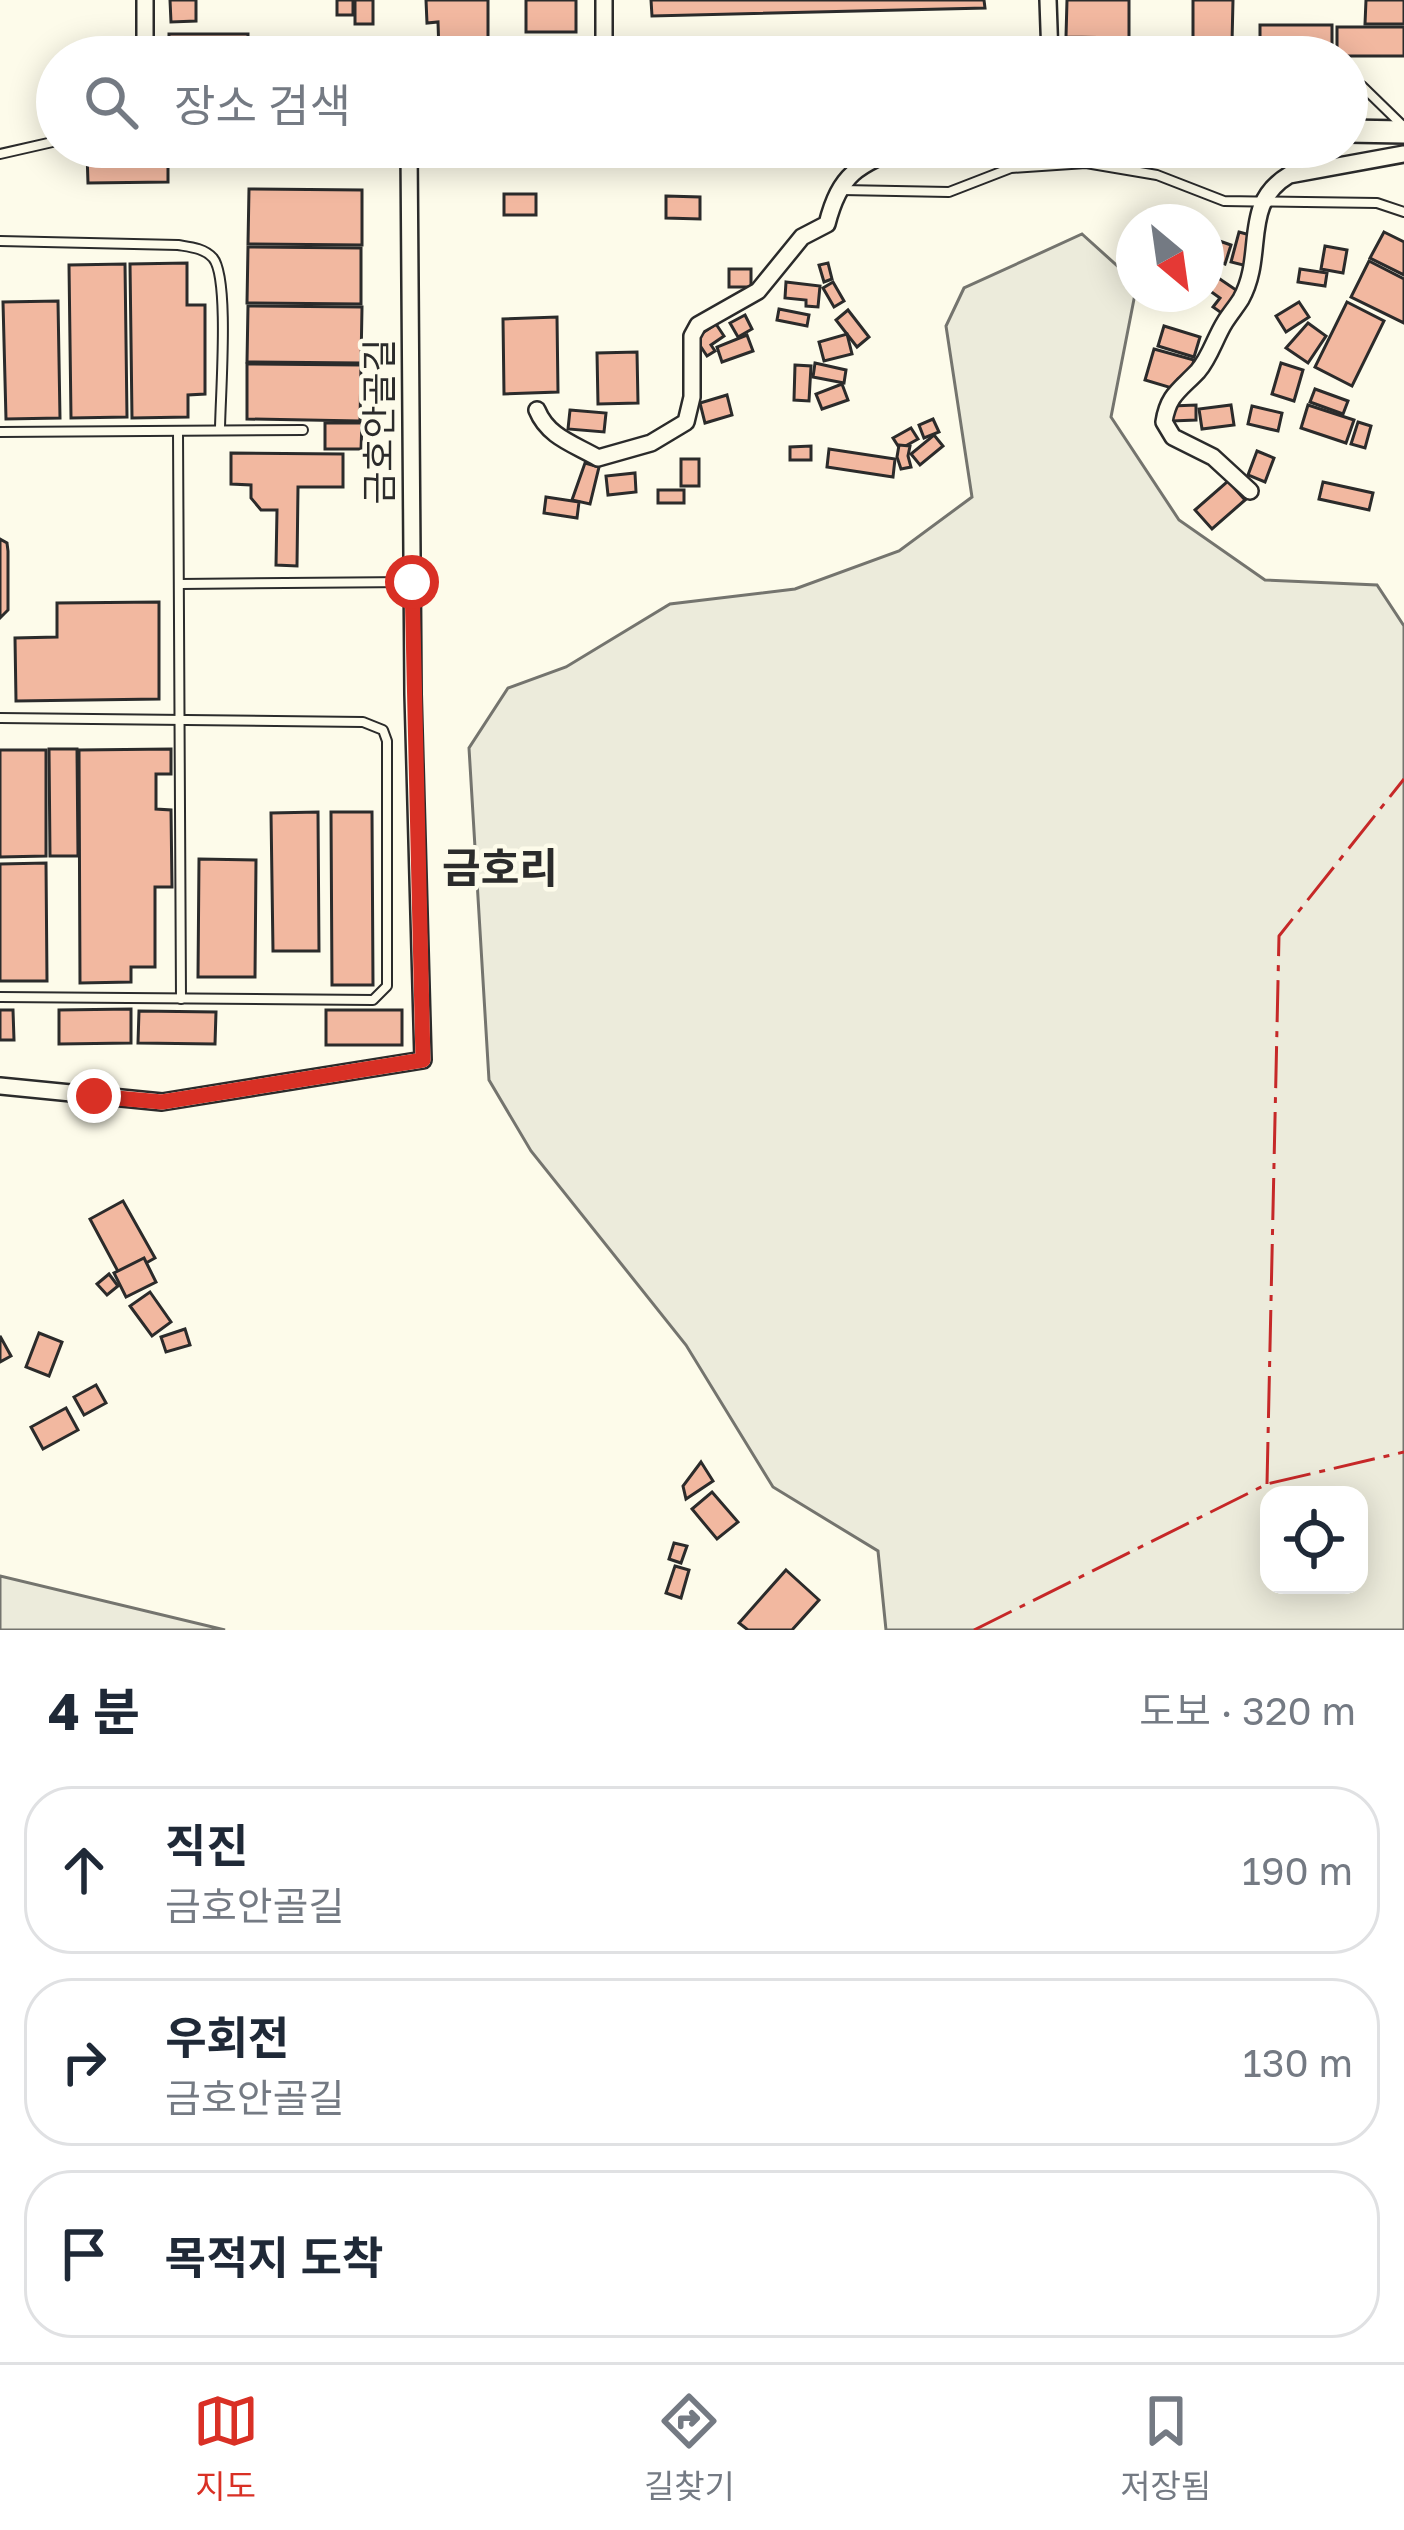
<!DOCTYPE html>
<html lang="ko">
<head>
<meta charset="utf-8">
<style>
  body { margin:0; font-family:"Golos Text","Noto Sans KR",sans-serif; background:#f2f2f3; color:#1f2937 }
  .controls { position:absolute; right:36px; bottom:36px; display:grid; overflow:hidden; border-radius:24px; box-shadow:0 6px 30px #0003 }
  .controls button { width:108px; height:108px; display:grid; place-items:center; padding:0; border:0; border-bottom:3px solid #e0e1e3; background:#fff; color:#1f2937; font:60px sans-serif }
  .compass { position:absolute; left:1116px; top:204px; width:108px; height:108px; border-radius:50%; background:#fff; box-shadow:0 6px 30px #0003; rotate:151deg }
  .stop { position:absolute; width:36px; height:36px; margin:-27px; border:9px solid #d93025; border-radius:50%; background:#fff }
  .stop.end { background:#d93025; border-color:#fff; box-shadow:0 3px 12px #0008 }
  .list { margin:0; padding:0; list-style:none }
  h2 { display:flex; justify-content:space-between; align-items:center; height:156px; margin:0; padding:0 48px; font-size:51px }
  h2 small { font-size:39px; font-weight:400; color:#747a83 }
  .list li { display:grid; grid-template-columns:78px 1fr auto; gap:36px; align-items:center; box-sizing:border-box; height:168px; margin:0 24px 24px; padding:0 24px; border:3px solid #e0e1e3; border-radius:48px }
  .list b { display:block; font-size:45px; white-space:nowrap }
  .list p { margin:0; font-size:39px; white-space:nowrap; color:#747a83 }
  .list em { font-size:39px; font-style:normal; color:#747a83 }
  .icon { flex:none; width:66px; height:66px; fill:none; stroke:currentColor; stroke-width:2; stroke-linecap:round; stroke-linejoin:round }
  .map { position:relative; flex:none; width:1404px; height:1630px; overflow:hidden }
  .search { position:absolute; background:#fff; box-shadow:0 6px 30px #0003; left:36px; right:36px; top:36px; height:132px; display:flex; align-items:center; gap:30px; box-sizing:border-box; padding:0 42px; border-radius:66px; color:#747a83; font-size:45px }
  .sheet { height:732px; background:#fff }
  nav { display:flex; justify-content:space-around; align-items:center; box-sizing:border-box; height:168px; border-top:3px solid #e0e1e3; background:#fff; font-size:33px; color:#747a83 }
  nav a { display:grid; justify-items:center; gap:6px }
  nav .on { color:#d93025 }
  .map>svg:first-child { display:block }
  .green { fill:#ecebdb; stroke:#74746e; stroke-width:3; fill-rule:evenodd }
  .building { fill:#f2b8a0; stroke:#2b2b2b; stroke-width:3 }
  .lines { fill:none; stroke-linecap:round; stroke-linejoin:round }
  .lane-casing { stroke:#2b2b2b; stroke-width:12 }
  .street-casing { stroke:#2b2b2b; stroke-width:20 }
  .secondary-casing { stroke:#2b2b2b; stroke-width:26 }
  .lane { stroke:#fdfbea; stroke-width:8 }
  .street { stroke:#fdfbea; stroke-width:15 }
  .secondary { stroke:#fdfbea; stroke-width:21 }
  .power { stroke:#c62828; stroke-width:3; stroke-dasharray:42 9 6 9; stroke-linecap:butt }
  .route { stroke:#d93025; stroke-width:15 }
  .labels { text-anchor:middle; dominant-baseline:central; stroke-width:9; stroke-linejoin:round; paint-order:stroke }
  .street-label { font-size:36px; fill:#2b2b2b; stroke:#fdfbea }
  .quarter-label { font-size:42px; font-weight:bold; fill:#2b2b2b; stroke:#fdfbea }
</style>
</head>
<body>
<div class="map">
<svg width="1404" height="1630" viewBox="0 0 1404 1630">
  <rect width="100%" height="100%" fill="#fdfbea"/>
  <g class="green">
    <path d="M1082,234L1134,281L1135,294L1111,417L1179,520L1265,580L1377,585L1404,626V1630H886L878,1551L773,1487L686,1345L531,1151L489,1080L469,748L508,688L566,667L670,604L795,589L899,551L972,497L946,326L964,288ZM1269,1495H1359V1585H1269Z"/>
    <polygon points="0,1576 225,1630 0,1630"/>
  </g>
  <g class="building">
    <polygon points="170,0 196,0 196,21 171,22"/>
    <rect x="337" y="0" width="16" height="15"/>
    <rect x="355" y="0" width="18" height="24"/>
    <polygon points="426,0 488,0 488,52 439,53 438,22 427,23"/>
    <rect x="526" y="0" width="50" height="32"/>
    <polygon points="651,0 984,0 985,8 652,16"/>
    <polygon points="1067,0 1129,0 1129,38 1066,37"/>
    <polygon points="1193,0 1233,0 1232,43 1193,43"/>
    <polygon points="1366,0 1404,0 1404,24 1365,24"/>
    <rect x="1260" y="25" width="72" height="27"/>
    <rect x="1337" y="27" width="67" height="29"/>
    <rect x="169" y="34" width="79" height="23"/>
    <polygon points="278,45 375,46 375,57 278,57"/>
    <rect x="526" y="47" width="35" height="10"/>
    <polygon points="109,152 109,160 168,159 168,182 88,183 87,153"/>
    <polygon points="249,189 362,190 362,245 248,244"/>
    <rect x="504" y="194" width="32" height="21"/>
    <polygon points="666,196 700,197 700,219 666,218"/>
    <polygon points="1239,232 1254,236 1247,266 1231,262"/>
    <polygon points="1384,232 1404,242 1404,275 1370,258"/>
    <polygon points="1208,237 1231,245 1225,264 1206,257"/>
    <polygon points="1325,246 1347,250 1343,273 1321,269"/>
    <polygon points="248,247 361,248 361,304 247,303"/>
    <polygon points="1369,261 1404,279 1404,323 1351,297"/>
    <polygon points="187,263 187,305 205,305 205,394 188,395 188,417 132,418 130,264"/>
    <polygon points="828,263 832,279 824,282 819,265"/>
    <polygon points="125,264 127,417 71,418 69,265"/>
    <rect x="729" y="269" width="22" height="18"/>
    <polygon points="1300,269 1327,273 1325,286 1298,282"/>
    <polygon points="1214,275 1239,292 1223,314 1213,307 1220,298 1206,288"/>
    <polygon points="786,282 820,286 818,307 806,306 806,300 785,298"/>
    <polygon points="833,282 844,301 834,307 823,288"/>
    <polygon points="58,301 60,418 6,419 3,302"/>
    <polygon points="1299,302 1309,317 1286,332 1276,316"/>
    <polygon points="1347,302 1384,321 1352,386 1315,367"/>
    <polygon points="248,306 362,307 361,363 247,362"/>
    <polygon points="779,309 809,315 807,326 777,320"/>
    <polygon points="848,310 869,337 857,347 836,320"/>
    <polygon points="745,315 752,329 738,337 730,323"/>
    <polygon points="557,317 558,392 504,394 503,319"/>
    <polygon points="1308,323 1326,336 1308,363 1286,348"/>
    <polygon points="716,324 724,336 711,345 715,351 707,356 695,338"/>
    <polygon points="1164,326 1200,337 1194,357 1158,346"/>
    <polygon points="847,334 852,354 824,361 819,342"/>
    <polygon points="747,335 753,351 722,362 717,347"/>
    <polygon points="1154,349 1194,360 1191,371 1178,379 1175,389 1145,380"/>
    <polygon points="637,352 638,403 598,404 597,353"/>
    <polygon points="815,363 846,370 844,383 813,377"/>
    <polygon points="1281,363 1303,370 1294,401 1272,394"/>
    <polygon points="247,364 361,365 360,421 247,419"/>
    <polygon points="795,365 811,366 809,401 794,400"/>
    <polygon points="842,384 848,400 822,409 816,394"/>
    <polygon points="1315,389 1348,401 1343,414 1310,402"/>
    <polygon points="727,395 732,415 705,423 700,403"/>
    <polygon points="1196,405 1196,420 1172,421 1172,406"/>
    <polygon points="1231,405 1234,425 1202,429 1199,409"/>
    <polygon points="1308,405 1354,420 1346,443 1301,428"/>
    <polygon points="1252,406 1282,413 1278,431 1248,424"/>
    <polygon points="570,410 606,413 604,432 568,429"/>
    <polygon points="933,419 939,432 924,438 919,425"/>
    <polygon points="1358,422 1371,426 1365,448 1351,444"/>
    <polygon points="325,423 362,423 361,449 325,449"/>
    <polygon points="911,428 918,439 900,449 893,438"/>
    <polygon points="934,435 943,446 920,465 911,454"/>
    <polygon points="899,445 910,446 908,456 911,467 901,469 897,457"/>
    <polygon points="811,446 811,460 790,460 790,447"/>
    <polygon points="829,449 895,459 893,477 827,467"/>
    <polygon points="1257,451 1274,458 1265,482 1248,475"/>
    <polygon points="231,453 343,454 343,487 298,487 297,566 276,565 277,510 261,510 251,498 251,485 231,484"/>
    <rect x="681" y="459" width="18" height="27"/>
    <polygon points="585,463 599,467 590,504 572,500"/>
    <polygon points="635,473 636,492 608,495 606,476"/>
    <polygon points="1228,481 1245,500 1212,529 1195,510"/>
    <polygon points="1323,482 1373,493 1369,510 1319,499"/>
    <rect x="658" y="490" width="26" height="13"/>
    <polygon points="546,497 579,502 577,518 544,513"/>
    <polygon points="0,539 7,543 8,551 8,610 0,618"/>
    <polygon points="159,602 159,699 16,701 15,638 57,637 57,603"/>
    <polygon points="49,749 77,749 78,856 50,856"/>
    <polygon points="171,749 171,774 156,774 156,809 171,810 172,887 155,887 155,967 131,967 131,982 80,983 79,750"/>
    <polygon points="0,750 46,750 46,856 0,857"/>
    <polygon points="318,812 319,951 273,951 271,813"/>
    <polygon points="331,812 372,812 373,985 332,985"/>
    <polygon points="199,859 256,860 255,977 198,977"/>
    <polygon points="46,863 47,981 0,981 0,864"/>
    <polygon points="131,1009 131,1043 59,1044 59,1010"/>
    <polygon points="0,1010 13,1010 14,1040 0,1040"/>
    <rect x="326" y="1010" width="76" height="35"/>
    <polygon points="139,1011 216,1012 215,1044 138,1043"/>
    <polygon points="123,1201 155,1258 121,1277 90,1219"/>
    <polygon points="144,1258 156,1282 126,1297 114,1273"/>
    <polygon points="109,1274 118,1286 107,1295 97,1284"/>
    <polygon points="150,1292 171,1322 152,1336 130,1306"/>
    <polygon points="185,1329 190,1345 166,1352 161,1337"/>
    <polygon points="39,1333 62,1342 49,1376 26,1367"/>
    <polygon points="0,1336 11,1356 0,1362"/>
    <polygon points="96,1385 106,1403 84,1415 74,1397"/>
    <polygon points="66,1408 78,1430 43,1449 31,1427"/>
    <polygon points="701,1462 713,1481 686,1499 683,1486"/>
    <polygon points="712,1492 738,1522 717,1539 692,1509"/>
    <polygon points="674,1543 687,1546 681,1563 669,1559"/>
    <polygon points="675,1566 689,1570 681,1598 666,1593"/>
    <polygon points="786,1570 819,1600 792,1630 748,1630 739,1623"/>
  </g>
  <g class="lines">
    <g class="lane-casing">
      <g id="lane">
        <polyline points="1347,82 1362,86 1403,126"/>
        <polyline points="0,154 57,141"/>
        <polyline points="842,190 949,192 1011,168 1086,163 1157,175 1224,201 1377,203 1404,212"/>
        <path d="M0,241L178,245C190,247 204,248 213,258C230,278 220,399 220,430"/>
        <polyline points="178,431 181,999"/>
        <polyline points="0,432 303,430"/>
        <polyline points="180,584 411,582"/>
        <polyline points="0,718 363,722 383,730 387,741 387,986 373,1000 0,997"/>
      </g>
    </g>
    <g class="street-casing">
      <g id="street">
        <polyline points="145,0 145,57"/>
        <polyline points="1048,0 1050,57"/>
        <polyline points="604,57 604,0"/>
        <path d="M537,410C548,437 574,444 598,458L651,443L686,422L692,397V336L698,325L758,291L802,237L827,224C840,173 858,165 904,147"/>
        <path d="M1250,491L1213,457L1173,437L1164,422C1168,395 1180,390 1198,371C1210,357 1215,338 1225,322C1230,314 1236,307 1241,299C1266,254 1240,204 1289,175L1404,154"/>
        <polyline points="0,1086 162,1102 423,1060 413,694 409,147"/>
      </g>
    </g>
    <g class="secondary-casing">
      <polyline id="secondary" points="1347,131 1404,132"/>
    </g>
    <use href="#lane" class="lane"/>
    <use href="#street" class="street"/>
    <use href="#secondary" class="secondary"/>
    <g class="power">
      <polyline points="1267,1484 1279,936 1404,779"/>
      <polyline points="974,1630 1267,1484 1404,1452"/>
    </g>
  </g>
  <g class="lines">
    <polyline class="route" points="94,1096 162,1102 423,1060 412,582"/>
  </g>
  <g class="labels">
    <g class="street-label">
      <text transform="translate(378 422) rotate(-90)">금호안골길</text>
    </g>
    <g class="quarter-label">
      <text x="500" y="867">금호리</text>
    </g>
  </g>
</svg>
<div class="controls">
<button><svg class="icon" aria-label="locate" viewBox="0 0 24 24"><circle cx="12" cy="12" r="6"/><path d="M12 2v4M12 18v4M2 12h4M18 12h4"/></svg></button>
</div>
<svg class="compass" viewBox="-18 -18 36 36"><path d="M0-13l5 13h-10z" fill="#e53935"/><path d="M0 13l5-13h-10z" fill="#747a83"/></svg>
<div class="stop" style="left:412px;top:582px"></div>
<div class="stop end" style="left:94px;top:1096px"></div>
<div class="search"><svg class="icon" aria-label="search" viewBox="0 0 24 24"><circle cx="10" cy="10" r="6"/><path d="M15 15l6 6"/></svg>장소 검색</div>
</div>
<section class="sheet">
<h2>4 분<small>도보 · 320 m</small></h2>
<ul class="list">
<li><svg class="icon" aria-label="ahead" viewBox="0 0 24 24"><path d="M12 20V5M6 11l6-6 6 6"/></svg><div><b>직진</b><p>금호안골길</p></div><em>190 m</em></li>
<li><svg class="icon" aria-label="right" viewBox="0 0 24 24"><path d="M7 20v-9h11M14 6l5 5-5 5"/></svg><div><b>우회전</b><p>금호안골길</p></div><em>130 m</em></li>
<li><svg class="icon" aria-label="arrive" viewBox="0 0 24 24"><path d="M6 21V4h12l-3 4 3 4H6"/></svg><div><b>목적지 도착</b></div></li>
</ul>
</section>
<nav>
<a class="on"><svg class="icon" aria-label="map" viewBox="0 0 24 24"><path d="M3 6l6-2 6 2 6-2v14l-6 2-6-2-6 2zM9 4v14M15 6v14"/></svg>지도</a>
<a><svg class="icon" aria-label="directions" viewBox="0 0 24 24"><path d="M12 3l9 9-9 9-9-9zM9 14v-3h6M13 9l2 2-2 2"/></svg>길찾기</a>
<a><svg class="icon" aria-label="saved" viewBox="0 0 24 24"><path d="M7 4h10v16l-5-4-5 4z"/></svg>저장됨</a>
</nav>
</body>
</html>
